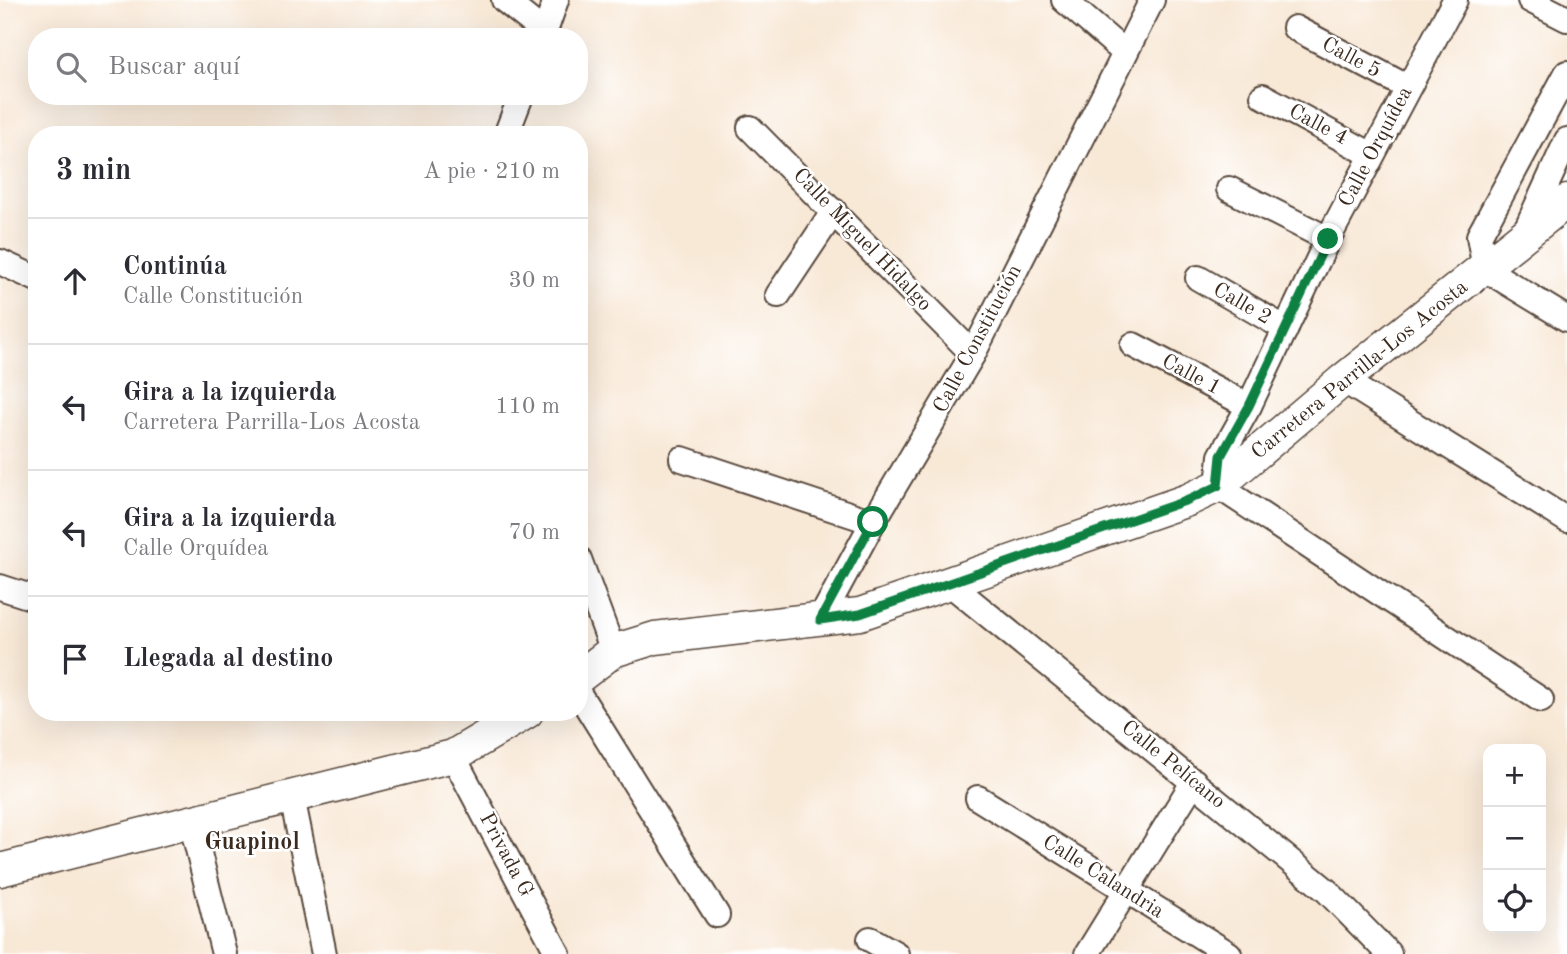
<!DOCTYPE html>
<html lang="es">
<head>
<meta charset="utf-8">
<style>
  body { margin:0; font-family:"Old Standard TT",serif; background:#f7f7f7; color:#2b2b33 }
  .controls { position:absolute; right:21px; bottom:21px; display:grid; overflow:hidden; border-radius:14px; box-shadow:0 7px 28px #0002 }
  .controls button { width:63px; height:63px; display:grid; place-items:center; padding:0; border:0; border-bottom:2px solid #e1e1e2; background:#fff; color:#2b2b33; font:35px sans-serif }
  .stop { position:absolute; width:21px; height:21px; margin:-16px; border:5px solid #0b8043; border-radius:50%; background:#fff }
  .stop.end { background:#0b8043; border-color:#fff; box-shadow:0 2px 7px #0008 }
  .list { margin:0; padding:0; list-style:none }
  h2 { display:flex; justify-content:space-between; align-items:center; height:91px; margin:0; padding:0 28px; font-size:30px }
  h2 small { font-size:23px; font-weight:400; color:#7c7c81 }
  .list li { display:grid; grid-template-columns:46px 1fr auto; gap:21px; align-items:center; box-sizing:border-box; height:126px; padding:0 28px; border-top:2px solid #e1e1e2 }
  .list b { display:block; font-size:26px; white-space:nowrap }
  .list p { margin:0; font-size:23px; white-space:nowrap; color:#7c7c81 }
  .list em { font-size:23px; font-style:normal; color:#7c7c81 }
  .icon { flex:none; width:38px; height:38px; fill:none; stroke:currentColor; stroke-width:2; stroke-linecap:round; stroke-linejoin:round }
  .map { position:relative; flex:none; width:1567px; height:954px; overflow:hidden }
  .search { position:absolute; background:#fff; box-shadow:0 7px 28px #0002; left:28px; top:28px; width:560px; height:77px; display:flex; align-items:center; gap:18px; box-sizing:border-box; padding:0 24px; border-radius:28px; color:#7c7c81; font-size:26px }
  .panel { position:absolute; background:#fff; box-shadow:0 7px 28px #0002; left:28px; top:126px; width:560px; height:595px; border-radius:28px }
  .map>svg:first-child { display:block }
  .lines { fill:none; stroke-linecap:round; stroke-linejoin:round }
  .minor-casing { stroke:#57463a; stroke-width:28 }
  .tertiary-casing { stroke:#57463a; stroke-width:35 }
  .minor { stroke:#fff; stroke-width:24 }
  .tertiary { stroke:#fff; stroke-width:32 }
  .route { stroke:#0b8043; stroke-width:9 }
  .labels { text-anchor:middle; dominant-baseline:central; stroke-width:5; stroke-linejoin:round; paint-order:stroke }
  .street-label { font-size:21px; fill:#3b2a1e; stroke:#fff }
  .quarter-label { font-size:24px; font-weight:bold; fill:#3b2a1e; stroke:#fff }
</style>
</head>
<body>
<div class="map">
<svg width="1567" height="954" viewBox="0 0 1567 954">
  <rect width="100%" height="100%" fill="#fff"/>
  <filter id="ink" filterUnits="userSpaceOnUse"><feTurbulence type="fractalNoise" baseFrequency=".0143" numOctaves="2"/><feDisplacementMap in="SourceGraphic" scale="14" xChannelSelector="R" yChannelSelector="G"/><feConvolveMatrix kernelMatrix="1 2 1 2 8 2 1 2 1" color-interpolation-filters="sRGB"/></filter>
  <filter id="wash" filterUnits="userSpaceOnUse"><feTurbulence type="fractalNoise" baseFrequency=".00686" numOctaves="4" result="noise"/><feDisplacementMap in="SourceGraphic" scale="28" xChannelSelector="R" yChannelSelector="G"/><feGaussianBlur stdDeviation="1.57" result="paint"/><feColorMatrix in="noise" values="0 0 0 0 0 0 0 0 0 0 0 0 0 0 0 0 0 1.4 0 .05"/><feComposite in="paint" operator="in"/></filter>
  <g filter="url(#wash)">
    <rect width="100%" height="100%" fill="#f8e8d6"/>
  </g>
  <g filter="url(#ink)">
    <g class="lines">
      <g class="minor-casing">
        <g id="minor">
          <polyline points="504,0 544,32"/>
          <polyline points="1064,0 1125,53"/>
          <polyline points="1455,0 1328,239 1249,406 1221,456 1218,486 1541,700"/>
          <polyline points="1530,0 1567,19"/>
          <polyline points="1295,28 1407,87"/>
          <polyline points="543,37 556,0"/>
          <polyline points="1567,73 1479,236 1485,269 1567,319"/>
          <polyline points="1263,96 1372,155"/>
          <polyline points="750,128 973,354"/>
          <polyline points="506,135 521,96"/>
          <polyline points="1229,189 1328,239"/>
          <polyline points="1524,234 1567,140"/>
          <polyline points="0,262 37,279"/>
          <polyline points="1198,278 1286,329"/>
          <polyline points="778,295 834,211"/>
          <polyline points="1133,345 1249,406"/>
          <polyline points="1343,380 1567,520"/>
          <polyline points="682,459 873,522"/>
          <polyline points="579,559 613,651"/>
          <polyline points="950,584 1327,891 1389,954"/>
          <polyline points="0,587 37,599"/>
          <polyline points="820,620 873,522 973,354 1152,0"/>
          <polyline points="579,694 717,915"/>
          <polyline points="453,756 558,954"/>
          <polyline points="292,797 324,954"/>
          <polyline points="978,798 1229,954"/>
          <polyline points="191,821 224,954"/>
          <polyline points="870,939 896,954"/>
          <polyline points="1087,954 1194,781"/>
        </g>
      </g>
      <g class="tertiary-casing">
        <g id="tertiary">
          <polyline points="579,677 613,651 655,638 860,614 1188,500 1218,486 1343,380 1567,201"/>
          <polyline points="0,870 453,756 527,712"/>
        </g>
      </g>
      <use href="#minor" class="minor"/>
      <use href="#tertiary" class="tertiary"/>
    </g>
  </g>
  <g class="lines" filter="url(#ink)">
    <polyline class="route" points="873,522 820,620 860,614 1188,500 1218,486 1221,456 1249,406 1328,239"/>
  </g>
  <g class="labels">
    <g class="street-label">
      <text transform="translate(1351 58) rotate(28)">Calle 5</text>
      <text transform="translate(1318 125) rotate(28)">Calle 4</text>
      <text transform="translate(1376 147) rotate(-62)">Calle Orquídea</text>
      <text transform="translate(862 240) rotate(46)">Calle Miguel Hidalgo</text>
      <text transform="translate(1242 304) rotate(30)">Calle 2</text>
      <text transform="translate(978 339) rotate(-62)">Calle Constitución</text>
      <text transform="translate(1360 370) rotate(-39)">Carretera Parrilla-Los Acosta</text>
      <text transform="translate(1191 375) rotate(28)">Calle 1</text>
      <text transform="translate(1173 765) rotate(39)">Calle Pelícano</text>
      <text transform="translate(506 855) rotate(62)">Privada G</text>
      <text transform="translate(1103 877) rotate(32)">Calle Calandria</text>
    </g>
    <g class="quarter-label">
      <text x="252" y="843">Guapinol</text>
    </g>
  </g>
</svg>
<div class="controls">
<button>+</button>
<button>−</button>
<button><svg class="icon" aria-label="locate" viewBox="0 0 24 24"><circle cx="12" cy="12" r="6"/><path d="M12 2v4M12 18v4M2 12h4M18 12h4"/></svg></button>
</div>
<div class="stop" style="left:873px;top:522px"></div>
<div class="stop end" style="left:1328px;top:239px"></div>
<div class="search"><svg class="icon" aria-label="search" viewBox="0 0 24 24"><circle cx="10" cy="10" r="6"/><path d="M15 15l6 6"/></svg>Buscar aquí</div>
<section class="panel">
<h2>3 min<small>A pie · 210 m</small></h2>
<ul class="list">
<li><svg class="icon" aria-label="ahead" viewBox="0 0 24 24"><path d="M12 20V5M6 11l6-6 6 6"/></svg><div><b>Continúa</b><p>Calle Constitución</p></div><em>30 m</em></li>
<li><svg class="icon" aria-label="left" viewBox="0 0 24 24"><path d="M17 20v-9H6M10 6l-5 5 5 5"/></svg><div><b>Gira a la izquierda</b><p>Carretera Parrilla-Los Acosta</p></div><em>110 m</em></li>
<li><svg class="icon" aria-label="left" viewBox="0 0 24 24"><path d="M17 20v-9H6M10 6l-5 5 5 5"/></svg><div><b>Gira a la izquierda</b><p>Calle Orquídea</p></div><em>70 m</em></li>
<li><svg class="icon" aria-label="arrive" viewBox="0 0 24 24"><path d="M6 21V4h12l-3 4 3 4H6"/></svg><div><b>Llegada al destino</b></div></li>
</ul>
</section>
</div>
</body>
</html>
